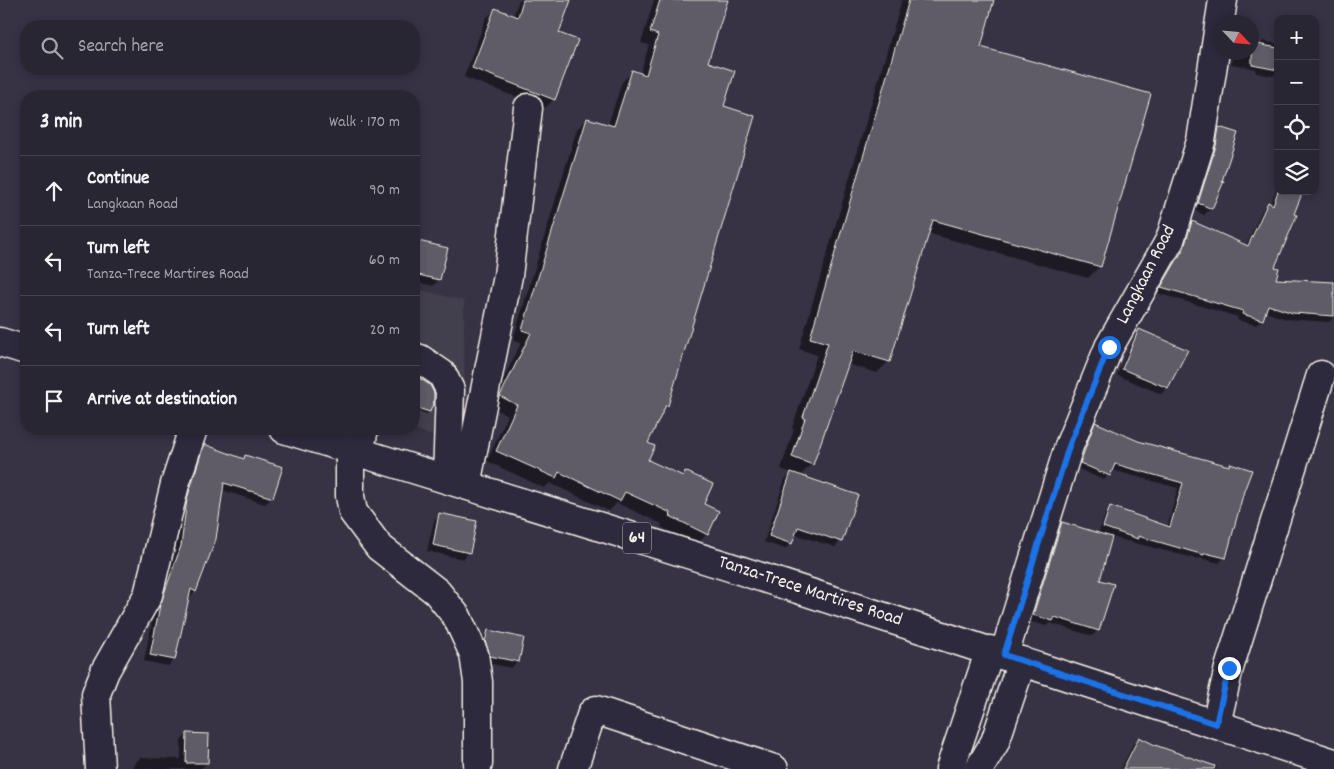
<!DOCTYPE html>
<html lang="en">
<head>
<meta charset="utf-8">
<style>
  body { margin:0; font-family:Dekko,sans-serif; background:#35323f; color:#f1f3f6 }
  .controls { position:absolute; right:15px; top:15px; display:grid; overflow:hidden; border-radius:10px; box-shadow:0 2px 8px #0003 }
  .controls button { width:45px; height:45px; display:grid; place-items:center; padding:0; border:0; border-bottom:1px solid #45434e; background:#292633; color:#f1f3f6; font:25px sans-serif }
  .compass { position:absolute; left:1214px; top:15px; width:45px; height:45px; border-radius:50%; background:#292633; box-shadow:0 2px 8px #0003; rotate:116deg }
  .stop { position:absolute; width:15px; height:15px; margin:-11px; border:4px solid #1a73e8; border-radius:50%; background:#fff }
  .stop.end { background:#1a73e8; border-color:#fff; box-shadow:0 1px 5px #0008 }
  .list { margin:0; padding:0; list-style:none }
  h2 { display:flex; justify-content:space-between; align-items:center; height:65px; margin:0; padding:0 20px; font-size:21px }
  h2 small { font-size:16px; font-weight:400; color:#a5a5ac }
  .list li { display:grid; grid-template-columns:32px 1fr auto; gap:15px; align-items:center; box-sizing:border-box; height:70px; padding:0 20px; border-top:1px solid #45434e }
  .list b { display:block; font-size:19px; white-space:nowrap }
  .list p { margin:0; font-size:16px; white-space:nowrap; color:#a5a5ac }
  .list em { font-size:16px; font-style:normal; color:#a5a5ac }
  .icon { flex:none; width:28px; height:28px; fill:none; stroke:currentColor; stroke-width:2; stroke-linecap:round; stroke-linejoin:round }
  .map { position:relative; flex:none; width:1334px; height:769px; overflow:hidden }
  .search { position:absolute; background:#292633; box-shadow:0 2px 8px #0003; left:20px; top:20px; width:400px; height:55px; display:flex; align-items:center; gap:12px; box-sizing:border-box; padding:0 18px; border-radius:20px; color:#a5a5ac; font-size:19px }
  .panel { position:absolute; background:#292633; box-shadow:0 2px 8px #0003; left:20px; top:90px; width:400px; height:345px; border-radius:20px }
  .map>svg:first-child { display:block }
  .built { fill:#433f4e }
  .shadow { fill:#0007 }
  .building { fill:#5f5c67; stroke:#f4f1e8 }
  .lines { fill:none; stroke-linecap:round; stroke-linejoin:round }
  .minor-casing { stroke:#f4f1e8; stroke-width:31 }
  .major-casing { stroke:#f4f1e8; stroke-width:31 }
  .minor { stroke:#2f2a3d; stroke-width:28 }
  .major { stroke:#2f2a3d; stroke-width:28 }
  .route { stroke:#1a73e8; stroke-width:6 }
  .labels { text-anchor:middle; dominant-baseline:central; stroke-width:4; stroke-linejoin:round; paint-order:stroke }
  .shield { fill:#2f2a3d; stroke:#b9b5b5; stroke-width:1 }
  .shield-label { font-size:18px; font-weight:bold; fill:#f4f1e8 }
  .street-label { font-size:19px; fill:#f4f1e8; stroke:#2f2a3d }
</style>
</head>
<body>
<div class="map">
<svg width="1334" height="769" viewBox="0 0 1334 769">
  <rect width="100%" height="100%" fill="#373244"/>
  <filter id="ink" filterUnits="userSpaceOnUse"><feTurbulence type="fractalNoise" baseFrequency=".02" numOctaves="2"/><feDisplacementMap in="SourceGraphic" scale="10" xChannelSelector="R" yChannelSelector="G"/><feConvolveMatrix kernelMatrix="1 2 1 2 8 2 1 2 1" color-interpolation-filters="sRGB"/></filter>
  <g filter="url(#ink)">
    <polygon class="built" points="414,288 464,301 465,452 414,428"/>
    <g class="shadow">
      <polygon points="519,0 570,0 558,34 554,99 545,108 464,77 486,18 495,10 513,16"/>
      <polygon points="654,0 725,0 707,63 723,107 667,405 662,410 647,443 646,460 681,477 685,473 702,505 707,534 697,544 661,527 662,524 617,503 609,511 550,483 544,488 487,461 508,415 490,407 521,343 513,340 577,129 587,119 608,125 622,82 632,72 640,74 649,45 641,43"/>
      <polygon points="902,0 993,0 979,48 1100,266 1088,278 927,233 889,361 877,373 847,364 812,464 800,476 841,541 835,547 794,534 791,543 785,549 764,542 785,479 792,473 781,469 794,429 792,428 817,355 799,349"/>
      <polygon points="1263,41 1278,44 1278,63 1276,73 1273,76 1256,73 1256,69 1231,64 1233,52 1252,52 1252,44 1260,46"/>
      <polygon points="1219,128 1220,181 1222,182 1211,208 1204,215 1193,209 1213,134"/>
      <polygon points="1278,185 1278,191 1302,191 1274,268 1274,280 1334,284 1334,317 1329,322 1286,319 1265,312 1262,319 1256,325 1237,320 1238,317 1157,293 1178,255 1187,228 1193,222 1246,246 1262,210 1268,204 1270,205"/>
      <polygon points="414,241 446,248 439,280 433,286 414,281"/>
      <polygon points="1140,331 1186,351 1167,388 1161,394 1117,375 1134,337"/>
      <polygon points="414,376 417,378 433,401 429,412 426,415 414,410"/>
      <polygon points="1096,424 1137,442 1228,467 1230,464 1243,491 1225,557 1219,563 1199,558 1198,559 1111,537 1098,581 1098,630 1092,636 1050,623 1046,626 1028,621 1056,529 1062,523 1098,534 1106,513 1111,508 1167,528 1178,488 1112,470 1104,480 1076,468 1090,429"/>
      <polygon points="205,446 243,459 246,456 281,467 272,498 265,504 222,490 215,539 195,592 189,598 188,597 174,660 168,666 144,661 154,613 175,554 182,506 199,452"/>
      <polygon points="440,515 469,553 463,559 427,551 434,521"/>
      <polygon points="488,631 518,661 511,668 484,662 480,648 482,638"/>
      <polygon points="187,734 207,763 200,769 134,769 134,764 140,758 181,759 181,741"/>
      <polygon points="1139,738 1155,746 1217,767 1216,769 1121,769 1133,744"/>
    </g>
    <g class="building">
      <polygon points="523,0 571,0 559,33 578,40 555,100 472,68 495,8 518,17"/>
      <polygon points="660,0 728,0 708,62 735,71 724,106 755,116 668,406 666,405 648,443 655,446 648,460 683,476 685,471 713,484 704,504 719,511 708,535 670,516 671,513 625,492 620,501 559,472 556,478 496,451 517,405 500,396 531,333 522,330 587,118 614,126 632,70 646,75 658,35 650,32"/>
      <polygon points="909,0 994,0 981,47 1151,94 1101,267 933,220 890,362 853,351 813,465 792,457 805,418 803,417 828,343 810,338"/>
      <polygon points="1252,43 1278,48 1278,70 1252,65"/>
      <polygon points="1219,127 1238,133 1222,181 1224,181 1212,209 1198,203 1216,146"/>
      <polygon points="1278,191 1303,191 1294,214 1297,215 1275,267 1279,268 1276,279 1334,282 1334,316 1293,313 1268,305 1263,320 1242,314 1243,311 1161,287 1184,248 1192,221 1248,246 1268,202 1273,205"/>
      <polygon points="414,240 448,248 440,280 414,274"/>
      <polygon points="1139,329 1188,350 1168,388 1122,369"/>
      <polygon points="414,375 430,385 434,393 434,401 430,412 414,407"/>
      <polygon points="1095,422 1138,441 1229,466 1230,463 1252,470 1244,491 1226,558 1205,553 1204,555 1138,536 1138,539 1103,527 1110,506 1170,527 1183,483 1115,464 1110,476 1080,463"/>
      <polygon points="204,444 244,459 245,455 283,467 273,498 224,483 216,539 196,592 191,589 175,660 150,655 160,605 181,546 187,499"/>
      <polygon points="791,472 858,495 842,542 798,527 792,544 769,536"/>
      <polygon points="439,513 477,521 470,553 433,545"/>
      <polygon points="1062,522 1112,537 1100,580 1114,584 1099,631 1055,617 1053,621 1033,615"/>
      <polygon points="488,630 524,638 519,662 490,656 485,641"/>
      <polygon points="187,733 209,734 208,763 186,763"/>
      <polygon points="1139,737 1155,745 1215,766 1214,769 1123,769"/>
    </g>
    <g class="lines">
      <g class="minor-casing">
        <g id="minor">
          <polyline points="414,357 420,359 442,374 450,390 447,479"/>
          <polyline points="350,449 350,496 353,512 379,547 437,592 457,617 474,654 478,682 478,764"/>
          <polyline points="359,452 364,429"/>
          <polyline points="466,485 508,276 528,108"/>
          <polyline points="1004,655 1069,446 1109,347 1170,240 1201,141 1223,0"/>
          <polyline points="1216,724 1229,668 1321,375"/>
          <polyline points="100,769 96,694 105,671 148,595 175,484 193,429"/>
          <polyline points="573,769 592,713 596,710 774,769"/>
          <polyline points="950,769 990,650"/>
          <polyline points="979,769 995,742 1022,661"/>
        </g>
      </g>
      <g class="major-casing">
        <g id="major">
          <polyline points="0,342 26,350"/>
          <polyline points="284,429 727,566 1334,763"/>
        </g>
      </g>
      <use href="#minor" class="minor"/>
      <use href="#major" class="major"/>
    </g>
  </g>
  <g class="lines" filter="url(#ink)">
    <polyline class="route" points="1109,347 1069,446 1004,655 1216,724 1229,668"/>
  </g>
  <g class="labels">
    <rect class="shield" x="623" y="522.5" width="28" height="31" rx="4"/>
    <g class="shield-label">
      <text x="637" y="538">64</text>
    </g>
    <g class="street-label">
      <text transform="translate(1147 275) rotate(-63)">Langkaan Road</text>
      <text transform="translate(810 592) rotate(18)">Tanza-Trece Martires Road</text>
    </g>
  </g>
</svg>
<div class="controls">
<button>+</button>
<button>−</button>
<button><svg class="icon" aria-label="locate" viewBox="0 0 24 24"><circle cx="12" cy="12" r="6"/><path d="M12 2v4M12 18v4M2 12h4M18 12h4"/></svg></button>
<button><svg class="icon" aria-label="layers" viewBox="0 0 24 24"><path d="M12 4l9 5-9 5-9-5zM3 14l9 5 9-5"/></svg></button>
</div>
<svg class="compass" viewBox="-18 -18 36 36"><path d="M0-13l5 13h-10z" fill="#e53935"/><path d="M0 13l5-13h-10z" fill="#a5a5ac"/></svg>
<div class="stop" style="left:1109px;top:347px"></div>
<div class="stop end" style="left:1229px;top:668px"></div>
<div class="search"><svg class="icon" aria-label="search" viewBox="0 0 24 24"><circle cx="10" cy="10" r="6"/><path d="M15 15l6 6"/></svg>Search here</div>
<section class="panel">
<h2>3 min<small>Walk · 170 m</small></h2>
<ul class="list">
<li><svg class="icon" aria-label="ahead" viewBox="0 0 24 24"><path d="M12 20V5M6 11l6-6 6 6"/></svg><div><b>Continue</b><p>Langkaan Road</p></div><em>90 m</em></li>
<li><svg class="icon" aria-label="left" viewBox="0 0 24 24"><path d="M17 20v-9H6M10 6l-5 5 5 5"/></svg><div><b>Turn left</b><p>Tanza-Trece Martires Road</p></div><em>60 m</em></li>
<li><svg class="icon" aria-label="left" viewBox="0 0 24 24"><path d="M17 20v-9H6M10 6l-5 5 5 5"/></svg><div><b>Turn left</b></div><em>20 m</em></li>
<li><svg class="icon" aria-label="arrive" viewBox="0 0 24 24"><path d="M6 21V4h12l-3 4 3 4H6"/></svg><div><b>Arrive at destination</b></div></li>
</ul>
</section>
</div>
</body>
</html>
